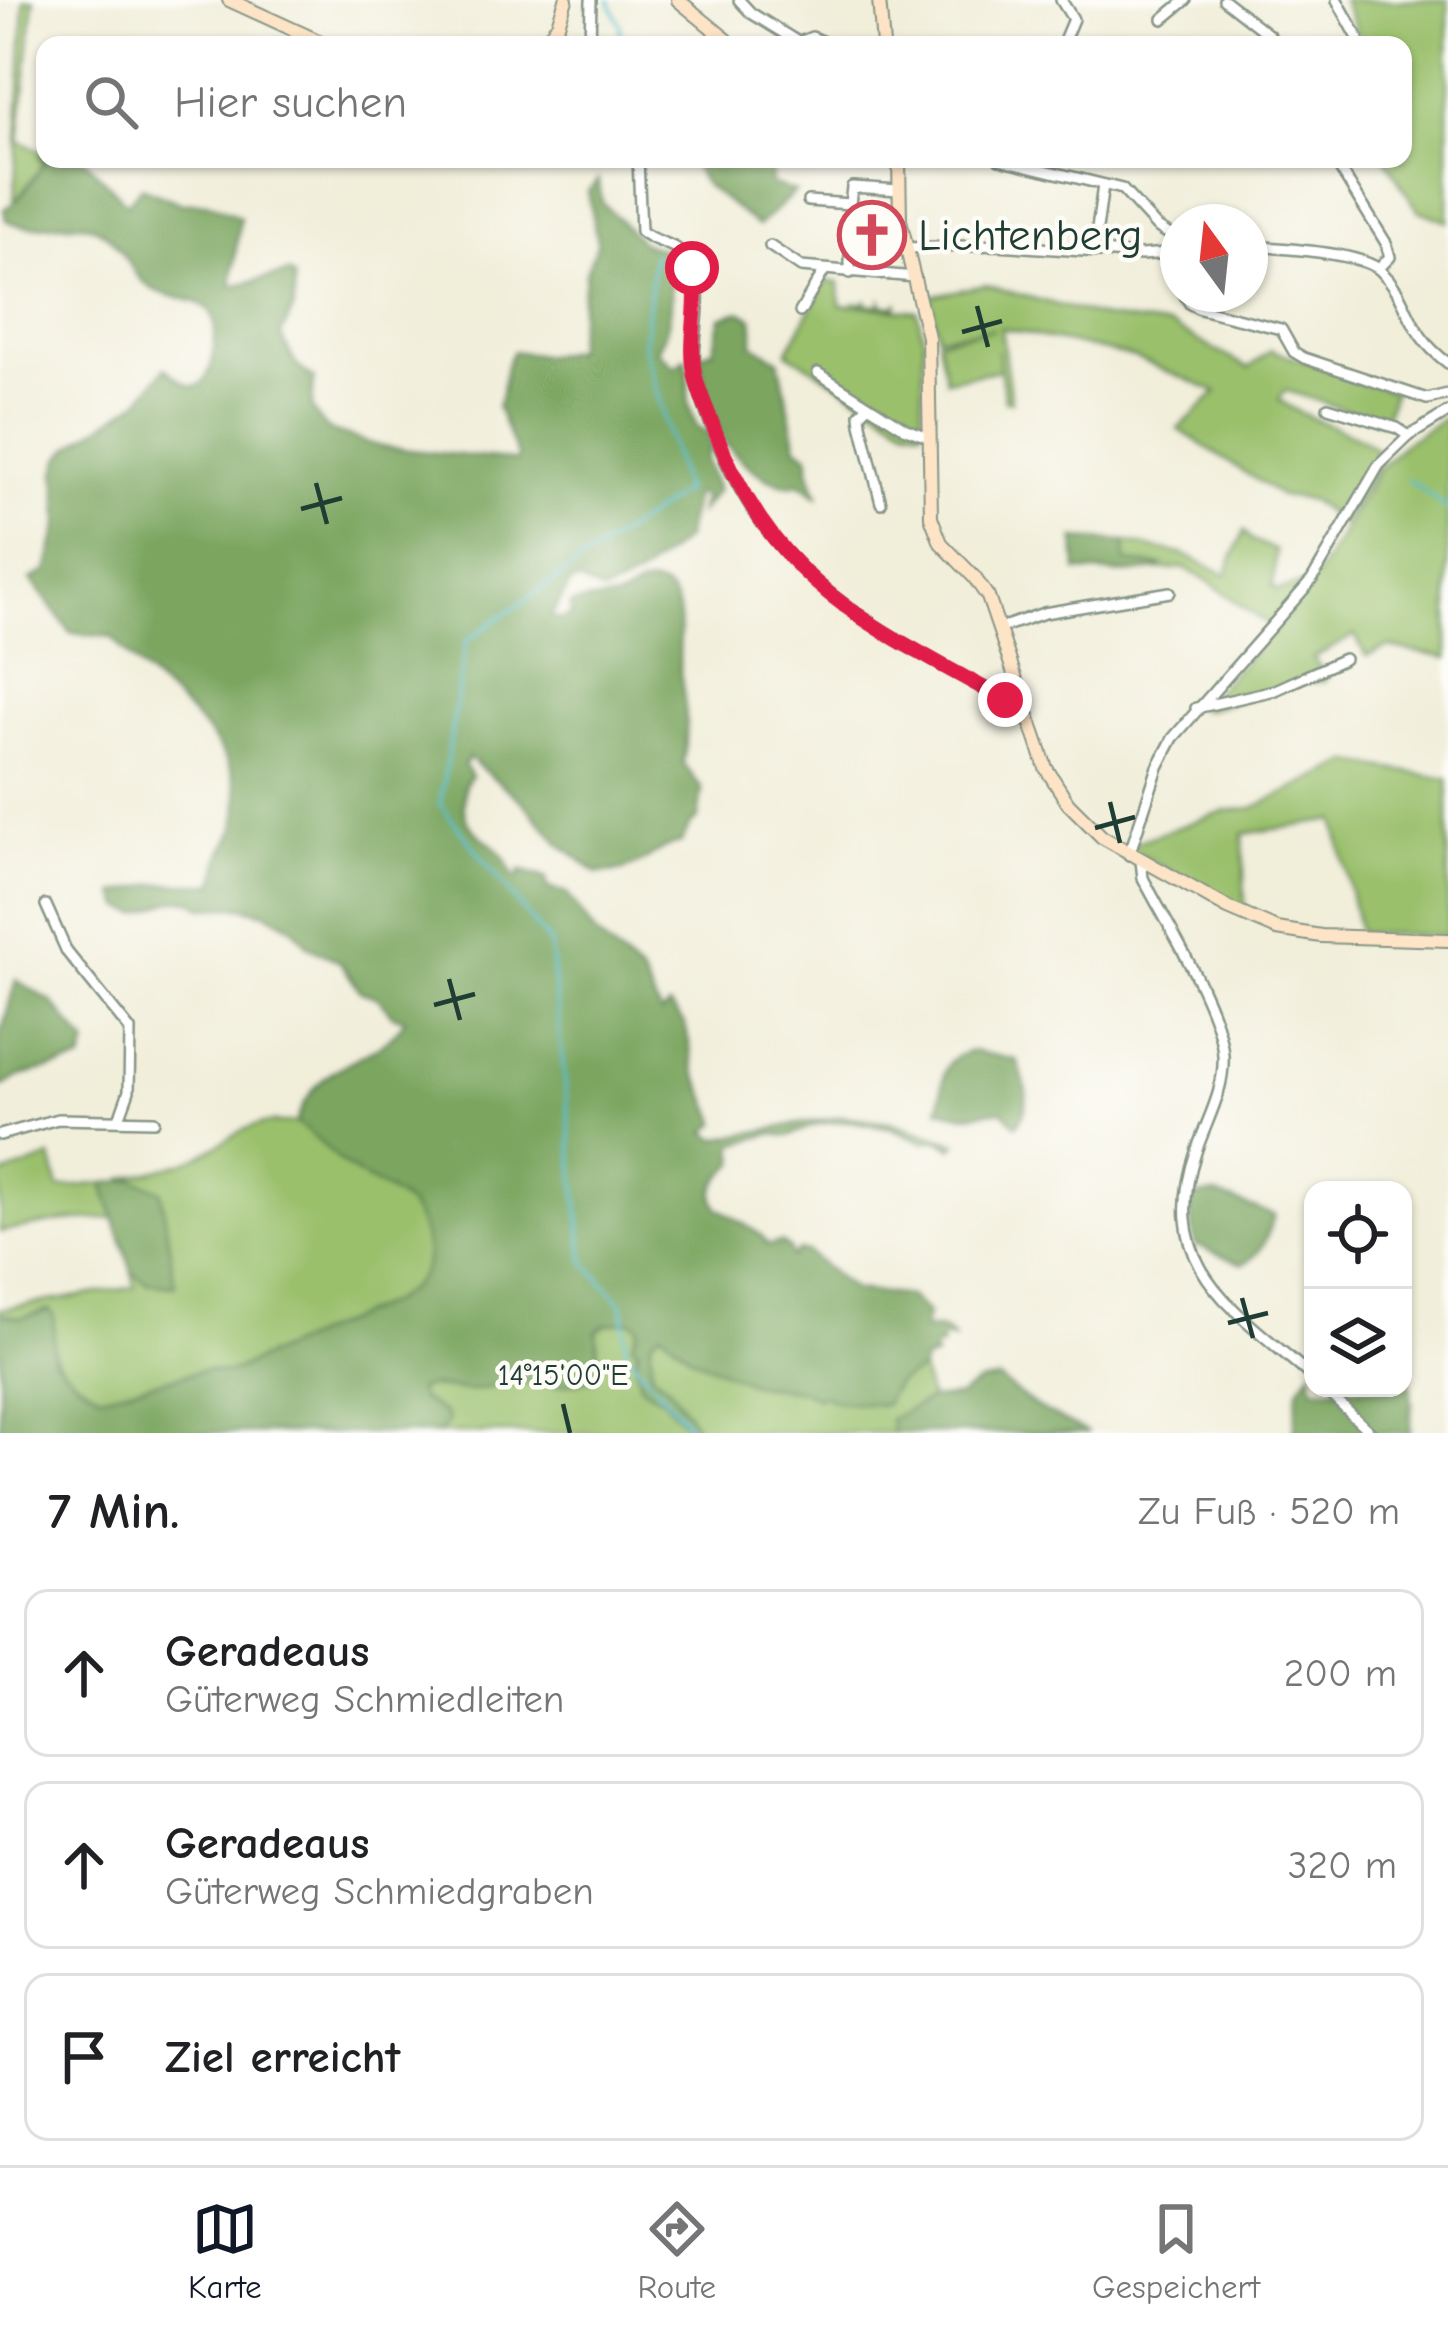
<!DOCTYPE html>
<html lang="de">
<head>
<meta charset="utf-8">
<style>
  body { margin:0; font-family:"Comic Neue",sans-serif; background:#f2f2f2; color:#202124 }
  .controls { position:absolute; right:36px; bottom:36px; display:grid; overflow:hidden; border-radius:24px; box-shadow:0 3px 9px #0004 }
  .controls button { width:108px; height:108px; display:grid; place-items:center; padding:0; border:0; border-bottom:3px solid #e0e0e0; background:#fff; color:#202124; font:60px sans-serif }
  .compass { position:absolute; left:1160px; top:204px; width:108px; height:108px; border-radius:50%; background:#fff; box-shadow:0 3px 9px #0004; rotate:345deg }
  .stop { position:absolute; width:36px; height:36px; margin:-27px; border:9px solid #e11d48; border-radius:50%; background:#fff }
  .stop.end { background:#e11d48; border-color:#fff; box-shadow:0 3px 12px #0008 }
  .list { margin:0; padding:0; list-style:none }
  h2 { display:flex; justify-content:space-between; align-items:center; height:156px; margin:0; padding:0 48px; font-size:51px }
  h2 small { font-size:39px; font-weight:400; color:#757577 }
  .list li { display:grid; grid-template-columns:78px 1fr auto; gap:36px; align-items:center; box-sizing:border-box; height:168px; margin:0 24px 24px; padding:0 24px; border:3px solid #e0e0e0; border-radius:24px }
  .list b { display:block; font-size:45px; white-space:nowrap }
  .list p { margin:0; font-size:39px; white-space:nowrap; color:#757577 }
  .list em { font-size:39px; font-style:normal; color:#757577 }
  .icon { flex:none; width:66px; height:66px; fill:none; stroke:currentColor; stroke-width:2; stroke-linecap:round; stroke-linejoin:round }
  .map { position:relative; flex:none; width:1448px; height:1433px; overflow:hidden }
  .search { position:absolute; background:#fff; box-shadow:0 3px 9px #0004; left:36px; right:36px; top:36px; height:132px; display:flex; align-items:center; gap:30px; box-sizing:border-box; padding:0 42px; border-radius:24px; color:#757577; font-size:45px }
  .sheet { height:732px; background:#fff }
  nav { display:flex; justify-content:space-around; align-items:center; box-sizing:border-box; height:168px; border-top:3px solid #e0e0e0; background:#fff; font-size:33px; color:#757577 }
  nav a { display:grid; justify-items:center; gap:6px }
  nav .on { color:#111827 }
  .map>svg:first-child { display:block }
  .green { fill:#9ac06c; stroke:#5c7e50; stroke-width:3 }
  .forest { fill:#7ba660; stroke:#4d724a; stroke-width:3 }
  .lines { fill:none; stroke-linecap:round; stroke-linejoin:round }
  .stream { stroke:#55c0d0; stroke-width:3 }
  .street-casing { stroke:#889687; stroke-width:14 }
  .secondary-casing { stroke:#889687; stroke-width:16 }
  .street { stroke:#fff; stroke-width:9 }
  .secondary { stroke:#fee4c6; stroke-width:12 }
  .route { stroke:#e11d48; stroke-width:15 }
  .ticks { fill:none; stroke:#1f3d34; stroke-width:4.5 }
  .labels { text-anchor:middle; dominant-baseline:central; stroke-width:9; stroke-linejoin:round; paint-order:stroke }
  .poi-label { font-size:45px; fill:#1f3d34; stroke:#fdfcf7; text-anchor:start }
  .ticks-label { font-size:30px; text-anchor:middle; fill:#1f3d34; stroke:#fdfcf7; stroke-width:9; stroke-linejoin:round; paint-order:stroke }
</style>
</head>
<body>
<div class="map">
<svg width="1448" height="1433" viewBox="0 0 1448 1433">
  <rect width="100%" height="100%" fill="#fdfcf7"/>
  <filter id="ink" filterUnits="userSpaceOnUse"><feTurbulence type="fractalNoise" baseFrequency=".00833" numOctaves="2"/><feDisplacementMap in="SourceGraphic" scale="24" xChannelSelector="R" yChannelSelector="G"/><feConvolveMatrix kernelMatrix="1 2 1 2 8 2 1 2 1" color-interpolation-filters="sRGB"/></filter>
  <filter id="wash" filterUnits="userSpaceOnUse"><feTurbulence type="fractalNoise" baseFrequency=".004" numOctaves="4" result="noise"/><feDisplacementMap in="SourceGraphic" scale="48" xChannelSelector="R" yChannelSelector="G"/><feGaussianBlur stdDeviation="2.7" result="paint"/><feColorMatrix in="noise" values="0 0 0 0 0 0 0 0 0 0 0 0 0 0 0 0 0 1.4 0 .05"/><feComposite in="paint" operator="in"/></filter>
  <g filter="url(#wash)">
    <rect width="100%" height="100%" fill="#f1eeda"/>
    <g class="green">
      <polygon points="24,0 34,0 19,141 45,153 41,156 44,163 14,203"/>
      <polygon points="1342,0 1448,0 1448,222 1418,210 1385,159 1403,159 1403,45 1363,45"/>
      <polygon points="826,281 839,283 840,305 854,306 854,303 865,303 866,299 867,304 880,305 881,300 883,305 896,306 898,301 897,307 858,306 917,311 924,340 922,429 906,426 787,352"/>
      <path d="M985,285L1105,318L1171,326L1249,368L1271,350L1394,392L1383,422L1285,390L1279,399C1307,423 1366,431 1382,457L1341,524L1311,500L1281,496L1178,429L1217,392L1133,357L1001,328L1011,401H1005L997,350L1000,370L946,380L938,340L994,329L938,336L930,296Z"/>
      <polygon points="1447,416 1448,658 1388,647 1366,656 1355,635 1313,658 1327,677 1324,681 1298,683 1207,710 1198,709 1287,617 1311,585 1378,471 1402,445"/>
      <polygon points="1244,531 1251,539 1276,551 1273,587 1279,590 1306,583 1270,627 1208,581 1184,568 1156,570 1159,567 1126,562 1125,542 1182,554 1226,574"/>
      <polygon points="1350,762 1448,779 1448,936 1359,933 1335,820 1243,834 1245,912 1125,846 1224,811 1253,808"/>
      <path d="M271,1123H296L313,1134C341,1158 387,1182 411,1208C422,1221 432,1253 426,1270C421,1285 404,1293 392,1301L227,1373L205,1370L101,1395C60,1371 48,1367 54,1317L47,1310L22,1318L0,1314V1309L135,1287L132,1272L148,1283L134,1179H122C149,1171 174,1168 199,1156C228,1142 236,1127 271,1123Z"/>
      <polygon points="51,1157 59,1188 106,1183 115,1218 64,1221 0,1232 0,1176"/>
      <polygon points="632,1321 639,1327 635,1366 641,1385 664,1400 692,1433 439,1433 448,1422 446,1415 420,1398 417,1390 423,1386 470,1391 514,1383 559,1385 594,1380 598,1358 596,1331 605,1324"/>
      <path d="M661,1331L692,1357L752,1384L805,1391L816,1398L821,1395C841,1402 861,1399 881,1406L902,1377L922,1370L930,1399L891,1419L892,1433H700L669,1387L651,1374V1340Z"/>
    </g>
    <g class="forest">
      <path d="M45,153V159H84L127,204L141,187L181,203H209L240,218L231,286L289,273L294,277V308L281,335L296,365L314,379L312,408L326,429L381,447L516,461L518,458L497,407C506,388 501,369 513,351L547,356L574,350L586,273L597,242L588,191L598,180L602,202L642,243L663,249C674,283 676,318 657,350L675,367L686,358C692,386 682,394 697,427L710,434L713,443L705,459L717,490L700,512L702,495L695,494L685,539L638,577L603,593L579,581L571,583L551,616L560,620L571,615V605C586,598 600,602 616,599C628,596 637,584 650,584C692,587 676,646 680,671C685,705 690,728 683,763L702,789L698,819L690,825L681,843C652,847 643,874 597,873L561,845L523,802L469,758L464,765L471,776C463,784 464,789 464,801C461,834 491,836 506,860C509,866 510,872 514,877H519L520,870L546,878L547,888L566,892L597,936L642,975L661,1014L669,1006L685,1024L695,1071L716,1118L717,1124L707,1132L716,1139L843,1116L890,1122L957,1143L953,1148L939,1140L923,1142L891,1128L850,1121L818,1124L788,1136L770,1134L734,1145L736,1163C723,1174 704,1191 719,1208L761,1235L768,1245L781,1242L789,1248L792,1257L798,1251L807,1252L853,1290L908,1296L927,1313L924,1329C935,1329 946,1327 954,1340L942,1338L941,1347H934L935,1357L924,1361L922,1370L895,1384L885,1405L837,1401L821,1395L816,1398L805,1391L752,1384L692,1357L661,1331L651,1340V1373L669,1387L700,1433H692L664,1400L641,1386L635,1366L638,1349L632,1344L639,1327L631,1321L605,1324L596,1331L599,1369L595,1380L559,1385L514,1383L470,1391L434,1386L418,1389L420,1398L446,1415L448,1422L439,1433H0L1,1314L22,1318L50,1310L54,1317L53,1358L77,1381L101,1395L205,1370L228,1373L392,1301C420,1283 434,1267 423,1232C420,1224 416,1213 410,1207C393,1190 365,1181 346,1166C328,1152 316,1135 296,1123C319,1052 379,1066 405,1019L392,1015L379,998L361,992L340,962L308,946L293,928L266,913L242,907L202,908C182,888 159,909 137,914L121,907L116,894L154,884H214C219,873 219,857 224,849C229,840 234,835 236,824C253,738 154,695 112,637L71,633L31,580L47,571L59,522L56,472L60,458L70,447L140,400L165,368C173,373 185,387 196,386C215,383 220,323 210,311C198,297 167,299 151,288C124,270 123,234 87,225C60,219 31,234 6,220L4,209C21,201 33,179 44,163L40,156Z"/>
      <polygon points="689,159 758,159 772,173 770,184 795,192 758,226 705,185"/>
      <path d="M740,311L753,318V344L779,360L797,447L809,456V469L818,496L800,484C774,490 742,463 726,444C714,429 704,380 700,360L701,354L713,350L721,317Z"/>
      <path d="M1075,539L1125,542L1126,562L1161,566C1137,578 1103,572 1077,571Z"/>
      <polygon points="16,980 52,1002 87,1044 82,1061 20,1076 0,1088 0,1037"/>
      <path d="M973,1051L1017,1060C1025,1082 1034,1105 1016,1125L1002,1110L966,1115L939,1109C945,1080 937,1058 973,1051Z"/>
      <polygon points="134,1179 161,1191 175,1286 148,1283 132,1272 104,1187 106,1183"/>
      <path d="M1215,1194L1274,1215C1268,1234 1263,1255 1243,1264L1195,1245L1189,1202L1201,1195Z"/>
      <polygon points="1403,1365 1407,1366 1412,1401 1410,1433 1294,1433 1298,1390 1311,1371 1313,1388 1403,1388"/>
      <polygon points="998,1379 1038,1408 1089,1433 892,1433 890,1419 930,1399 959,1396 980,1382"/>
    </g>
    <g class="lines">
      <g class="stream">
        <polyline points="609,0 621,26 619,45"/>
        <polyline points="667,159 667,162"/>
        <polyline points="654,253 644,345 684,491 466,641 440,804 550,944 584,1261 623,1305 626,1352 695,1433"/>
        <polyline points="1408,479 1448,509"/>
      </g>
    </g>
  </g>
  <g filter="url(#ink)">
    <g class="lines">
      <g class="street-casing">
        <g id="street">
          <polyline points="739,0 751,13 798,42"/>
          <polyline points="1061,0 1073,19 1065,38 1074,45"/>
          <polyline points="1224,0 1269,35 1277,45"/>
          <polyline points="1337,0 1358,38 1358,45"/>
          <polyline points="1163,19 1186,0"/>
          <polyline points="797,43 812,37 830,45"/>
          <polyline points="590,45 591,0"/>
          <path d="M638,159L641,231C654,243 675,242 687,258C712,292 686,346 697,384C752,569 848,614 1005,700L1022,703"/>
          <polyline points="999,159 1122,189 1156,226 1178,240"/>
          <polyline points="1334,159 1386,243 1390,257 1379,268"/>
          <polyline points="808,201 850,204 850,273"/>
          <polyline points="850,204 852,187 899,190"/>
          <polyline points="770,246 801,267 915,277"/>
          <path d="M1250,246C1279,248 1362,252 1381,271C1412,301 1404,331 1448,363"/>
          <polyline points="907,248 997,245 1142,255 1178,252"/>
          <polyline points="1094,251 1103,185"/>
          <polyline points="1171,254 1178,276"/>
          <polyline points="1184,294 1190,304 1200,309 1281,329 1294,352 1304,358 1427,399 1448,394"/>
          <polyline points="800,312 824,271"/>
          <polyline points="818,373 906,429 928,437"/>
          <polyline points="868,406 860,414 861,424 881,503"/>
          <polyline points="1328,407 1397,428 1409,436"/>
          <polyline points="1000,628 1044,613 1170,592"/>
          <polyline points="1196,708 1275,690 1344,659"/>
          <polyline points="1129,855 1158,767 1173,738 1312,580 1379,465 1409,436 1448,412"/>
          <path d="M1141,861L1143,878C1166,923 1220,1007 1223,1055C1225,1091 1207,1119 1196,1152C1156,1271 1239,1311 1313,1378"/>
          <polyline points="46,905 67,952 130,1030 129,1091 119,1119"/>
          <polyline points="0,1135 58,1119 154,1121"/>
          <polyline points="1323,1388 1371,1433"/>
        </g>
      </g>
      <g class="secondary-casing">
        <g id="secondary">
          <polyline points="229,0 327,45"/>
          <polyline points="678,0 733,45"/>
          <polyline points="879,0 883,45"/>
          <polyline points="542,45 558,24 566,0"/>
          <polyline points="899,159 900,220 928,337 931,517 941,543 974,577 988,597 1046,768 1068,803 1102,837 1228,908 1277,929 1321,936 1448,940"/>
        </g>
      </g>
      <use href="#street" class="street"/>
      <use href="#secondary" class="secondary"/>
    </g>
  </g>
  <g class="lines" filter="url(#ink)">
    <path class="route" d="M692,268C702,305 686,341 696,379C700,396 709,413 715,431C777,589 867,622 1005,700"/>
  </g>
  <path class="ticks" d="M977,306L988,347M962,332L1002,321M316,483L327,524M301,509L342,498M1110,802L1120,843M1095,828L1135,817M449,979L460,1020M434,1005L475,994M1242,1298L1253,1338M1228,1323L1268,1313M563,1404L570,1433"/>
  <defs>
    <g id="church-ring" transform="scale(3.45)"><circle r="9.5" fill="#fdfcf7" stroke="#d1495b" stroke-width="1.5"/><path d="M-1.2-6h2.4v3.5h3.3v2.4h-3.3V6h-2.4V-.1h-3.3v-2.4h3.3Z" fill="#d1495b"/></g>
  </defs>
  <g fill-rule="evenodd">
    <use href="#church-ring" x="872" y="235"/>
  </g>
  <g class="labels">
    <g class="poi-label">
      <text x="918" y="235">Lichtenberg</text>
    </g>
  </g>
  <g class="ticks-label">
    <text x="563" y="1385">14°15'00"E</text>
  </g>
</svg>
<div class="controls">
<button><svg class="icon" aria-label="locate" viewBox="0 0 24 24"><circle cx="12" cy="12" r="6"/><path d="M12 2v4M12 18v4M2 12h4M18 12h4"/></svg></button>
<button><svg class="icon" aria-label="layers" viewBox="0 0 24 24"><path d="M12 4l9 5-9 5-9-5zM3 14l9 5 9-5"/></svg></button>
</div>
<svg class="compass" viewBox="-18 -18 36 36"><path d="M0-13l5 13h-10z" fill="#e53935"/><path d="M0 13l5-13h-10z" fill="#757577"/></svg>
<div class="stop" style="left:692px;top:268px"></div>
<div class="stop end" style="left:1005px;top:700px"></div>
<div class="search"><svg class="icon" aria-label="search" viewBox="0 0 24 24"><circle cx="10" cy="10" r="6"/><path d="M15 15l6 6"/></svg>Hier suchen</div>
</div>
<section class="sheet">
<h2>7 Min.<small>Zu Fuß · 520 m</small></h2>
<ul class="list">
<li><svg class="icon" aria-label="ahead" viewBox="0 0 24 24"><path d="M12 20V5M6 11l6-6 6 6"/></svg><div><b>Geradeaus</b><p>Güterweg Schmiedleiten</p></div><em>200 m</em></li>
<li><svg class="icon" aria-label="ahead" viewBox="0 0 24 24"><path d="M12 20V5M6 11l6-6 6 6"/></svg><div><b>Geradeaus</b><p>Güterweg Schmiedgraben</p></div><em>320 m</em></li>
<li><svg class="icon" aria-label="arrive" viewBox="0 0 24 24"><path d="M6 21V4h12l-3 4 3 4H6"/></svg><div><b>Ziel erreicht</b></div></li>
</ul>
</section>
<nav>
<a class="on"><svg class="icon" aria-label="map" viewBox="0 0 24 24"><path d="M3 6l6-2 6 2 6-2v14l-6 2-6-2-6 2zM9 4v14M15 6v14"/></svg>Karte</a>
<a><svg class="icon" aria-label="directions" viewBox="0 0 24 24"><path d="M12 3l9 9-9 9-9-9zM9 14v-3h6M13 9l2 2-2 2"/></svg>Route</a>
<a><svg class="icon" aria-label="saved" viewBox="0 0 24 24"><path d="M7 4h10v16l-5-4-5 4z"/></svg>Gespeichert</a>
</nav>
</body>
</html>
